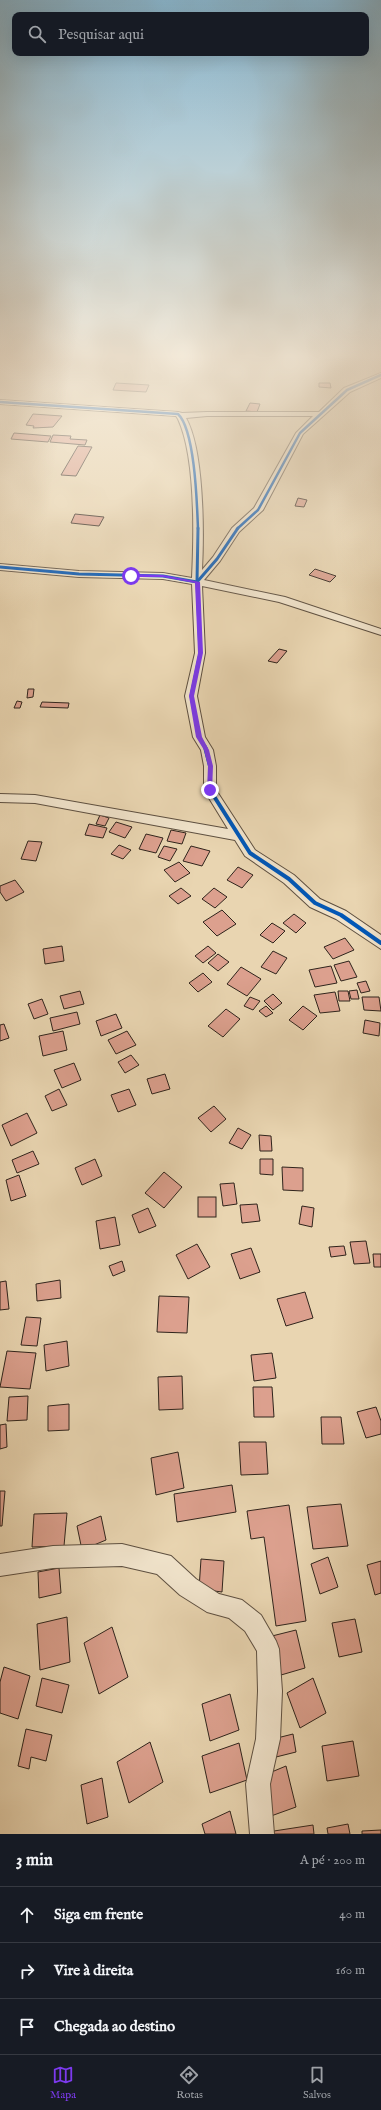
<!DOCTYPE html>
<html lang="pt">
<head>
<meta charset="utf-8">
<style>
  body { margin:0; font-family:"IM FELL English",serif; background:#20242c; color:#f1f3f6 }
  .stop { position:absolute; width:12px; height:12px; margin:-9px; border:3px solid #7c3aed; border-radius:50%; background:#fff }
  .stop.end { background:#7c3aed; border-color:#fff; box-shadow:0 1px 4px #0008 }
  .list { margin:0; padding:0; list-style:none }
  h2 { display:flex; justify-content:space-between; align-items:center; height:52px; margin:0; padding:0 16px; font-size:17px }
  h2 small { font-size:13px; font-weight:400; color:#9ea1a6 }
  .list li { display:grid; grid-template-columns:26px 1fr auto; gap:12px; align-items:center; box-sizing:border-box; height:56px; padding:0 16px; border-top:1px solid #363941 }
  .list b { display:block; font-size:15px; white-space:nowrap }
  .list em { font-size:13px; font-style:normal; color:#9ea1a6 }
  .icon { flex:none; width:22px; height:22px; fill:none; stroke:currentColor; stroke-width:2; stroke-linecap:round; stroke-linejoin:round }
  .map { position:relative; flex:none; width:381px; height:1834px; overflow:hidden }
  .search { position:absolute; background:#171b24; box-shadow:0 4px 16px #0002; left:12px; right:12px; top:12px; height:44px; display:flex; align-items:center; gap:10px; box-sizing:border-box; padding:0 14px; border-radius:8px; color:#9ea1a6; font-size:15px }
  .sheet { height:220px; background:#171b24 }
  nav { display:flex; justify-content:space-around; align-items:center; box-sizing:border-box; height:56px; border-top:1px solid #363941; background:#171b24; font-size:11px; color:#9ea1a6 }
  nav a { display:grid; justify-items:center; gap:2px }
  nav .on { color:#7c3aed }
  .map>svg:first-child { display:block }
  .building { fill:#dca08e; stroke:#2f241c }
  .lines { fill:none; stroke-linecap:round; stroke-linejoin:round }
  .minor-casing { stroke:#5e5041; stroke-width:2 }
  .minor { fill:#f1e4cc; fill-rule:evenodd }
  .cycleway-far2-casing { stroke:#f1e4cc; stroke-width:4 }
  .cycleway-far1-casing { stroke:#f1e4cc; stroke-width:5 }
  .cycleway-casing { stroke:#f1e4cc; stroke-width:6 }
  .cycleway-far2 { stroke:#0057b8; stroke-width:2.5 }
  .cycleway-far1 { stroke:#0057b8; stroke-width:3 }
  .cycleway { stroke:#0057b8; stroke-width:4 }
  .route { fill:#7c3aed }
</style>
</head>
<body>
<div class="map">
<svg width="381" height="1834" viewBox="0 0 381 1834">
  <rect width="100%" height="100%" fill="#e9d5b1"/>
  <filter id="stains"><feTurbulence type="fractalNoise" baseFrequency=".005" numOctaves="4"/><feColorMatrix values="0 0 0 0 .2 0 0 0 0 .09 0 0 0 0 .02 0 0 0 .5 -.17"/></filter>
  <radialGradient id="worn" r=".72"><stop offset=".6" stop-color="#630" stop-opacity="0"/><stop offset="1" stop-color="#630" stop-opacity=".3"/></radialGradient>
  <g class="building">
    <polygon points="116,383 149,385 146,392 113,390"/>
    <polygon points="319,383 330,383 331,388 319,387"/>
    <polygon points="250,403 260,404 257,412 246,411"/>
    <polygon points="33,414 62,416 53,427 33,428 34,426 26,425"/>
    <polygon points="14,433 51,436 48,442 11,439"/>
    <polygon points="53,435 71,436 70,439 87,440 85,445 50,442"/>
    <polygon points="78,446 92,447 76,476 61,475"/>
    <polygon points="298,498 307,500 304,507 295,506"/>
    <polygon points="75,514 104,517 99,526 71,523"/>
    <polygon points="315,569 336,576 330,582 309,575"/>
    <polygon points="279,649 287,651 277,663 268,661"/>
    <polygon points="28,689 34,689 33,697 27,698"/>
    <polygon points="17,701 22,702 20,708 14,708"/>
    <polygon points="42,702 69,703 68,708 40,707"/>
    <polygon points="100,815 109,818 105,826 96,824"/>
    <polygon points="116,822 132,827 125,838 109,832"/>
    <polygon points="89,824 107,828 103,838 85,835"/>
    <polygon points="171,830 186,833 182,844 167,841"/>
    <polygon points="146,834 163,838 156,853 139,849"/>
    <polygon points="28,841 42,842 36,861 21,859"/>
    <polygon points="119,845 131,850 123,859 111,854"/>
    <polygon points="164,846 177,849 170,861 158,857"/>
    <polygon points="191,846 210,851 202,866 183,861"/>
    <polygon points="179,862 190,873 175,882 164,870"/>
    <polygon points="238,867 253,875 242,888 227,880"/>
    <polygon points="15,880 24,892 6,901 0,892 0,886"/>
    <polygon points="181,888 191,896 178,904 169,896"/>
    <polygon points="214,888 227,897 215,908 202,899"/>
    <polygon points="222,910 236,924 217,936 203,922"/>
    <polygon points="294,914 306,923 296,933 283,923"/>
    <polygon points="272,923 285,931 273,943 260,935"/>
    <polygon points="345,938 354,950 333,959 324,947"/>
    <polygon points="62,946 64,961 45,964 43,949"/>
    <polygon points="208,946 216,953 203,963 195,956"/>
    <polygon points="273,951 287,958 276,974 261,967"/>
    <polygon points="218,954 229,962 218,971 208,963"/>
    <polygon points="349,961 357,977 341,981 334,965"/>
    <polygon points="331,966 337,983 315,987 309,970"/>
    <polygon points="241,967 261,979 247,996 227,984"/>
    <polygon points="203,973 212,982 198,992 189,983"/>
    <polygon points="366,981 370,991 361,993 357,983"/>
    <polygon points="357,990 359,999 351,999 349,991"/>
    <polygon points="80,991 84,1004 64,1009 60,996"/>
    <polygon points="338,991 348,991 350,1001 339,1001"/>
    <polygon points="335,992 340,1011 320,1013 314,995"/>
    <polygon points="273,994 282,1003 273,1010 264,1001"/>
    <polygon points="250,997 260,1001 253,1010 244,1006"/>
    <polygon points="362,997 379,997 381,1011 364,1010"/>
    <polygon points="42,999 48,1014 34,1019 28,1004"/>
    <polygon points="266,1006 273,1013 266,1017 259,1011"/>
    <polygon points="303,1006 317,1016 303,1030 289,1020"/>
    <polygon points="226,1009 240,1019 223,1037 208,1026"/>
    <polygon points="77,1012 80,1024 53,1031 50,1018"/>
    <polygon points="116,1014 122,1028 101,1036 96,1021"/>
    <polygon points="365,1020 380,1023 379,1036 363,1033"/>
    <polygon points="4,1024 9,1038 0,1041 0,1025"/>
    <polygon points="63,1031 67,1050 43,1056 39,1036"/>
    <polygon points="127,1031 136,1045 116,1054 108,1040"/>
    <polygon points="131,1055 139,1065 125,1073 118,1062"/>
    <polygon points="74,1063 81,1080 62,1088 54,1070"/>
    <polygon points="165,1074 170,1089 152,1094 147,1079"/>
    <polygon points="59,1089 67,1105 52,1111 45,1096"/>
    <polygon points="129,1089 136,1105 118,1112 111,1095"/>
    <polygon points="214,1106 226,1119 211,1132 198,1118"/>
    <polygon points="27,1113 37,1133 11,1146 2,1125"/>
    <polygon points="238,1128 251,1135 242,1149 229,1143"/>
    <polygon points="259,1135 271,1136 272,1151 260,1151"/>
    <polygon points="33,1151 39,1164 17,1173 12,1160"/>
    <polygon points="95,1159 102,1176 82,1185 75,1168"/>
    <polygon points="260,1159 273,1159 273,1175 260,1174"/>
    <polygon points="282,1167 303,1168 303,1191 283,1190"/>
    <polygon points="164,1172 182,1187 164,1208 145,1193"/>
    <polygon points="19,1175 26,1196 11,1201 6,1180"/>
    <polygon points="234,1183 237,1204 223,1206 220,1184"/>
    <rect x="198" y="1197" width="18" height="20"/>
    <polygon points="257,1204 260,1221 242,1223 240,1205"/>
    <polygon points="302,1206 314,1208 312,1227 299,1224"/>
    <polygon points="148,1208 156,1226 139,1233 132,1215"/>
    <polygon points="115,1217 120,1245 100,1249 96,1221"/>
    <polygon points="366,1241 370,1263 354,1264 350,1242"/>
    <polygon points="197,1244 210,1267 188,1279 176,1255"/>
    <polygon points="344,1246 346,1255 331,1257 329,1247"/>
    <polygon points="251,1248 260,1272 240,1279 231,1254"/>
    <polygon points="373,1254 381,1254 381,1267 374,1267"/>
    <polygon points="122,1261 125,1271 113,1276 109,1266"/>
    <polygon points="60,1280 61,1298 37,1301 36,1284"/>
    <polygon points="6,1281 9,1309 0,1310 0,1282"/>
    <polygon points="305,1292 313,1318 286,1326 277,1299"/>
    <polygon points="159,1296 189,1297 187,1333 157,1332"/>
    <polygon points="26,1317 41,1318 37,1346 21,1345"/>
    <polygon points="67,1341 69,1366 46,1371 44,1345"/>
    <polygon points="7,1351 36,1353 30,1389 0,1387"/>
    <polygon points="272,1353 276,1378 254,1381 251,1355"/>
    <polygon points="182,1376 183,1409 159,1410 158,1377"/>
    <polygon points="253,1387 272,1387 274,1417 254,1417"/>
    <polygon points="28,1396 27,1420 7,1421 9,1397"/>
    <polygon points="69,1404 69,1430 48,1431 48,1406"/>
    <polygon points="376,1407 381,1421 381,1434 366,1438 357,1412"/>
    <polygon points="321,1417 341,1417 344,1444 322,1444"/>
    <polygon points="6,1424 7,1447 0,1449 0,1425"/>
    <polygon points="239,1442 266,1442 268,1474 241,1475"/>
    <polygon points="178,1452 184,1488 156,1495 151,1458"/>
    <polygon points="232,1485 236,1512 177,1522 174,1494"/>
    <polygon points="0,1491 5,1491 2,1526 0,1526"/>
    <polygon points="341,1504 348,1546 313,1549 307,1507"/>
    <polygon points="289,1505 306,1621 276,1626 264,1537 251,1539 247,1511"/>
    <polygon points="67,1513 64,1546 32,1547 34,1514"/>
    <polygon points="101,1516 106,1540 82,1550 77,1526"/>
    <polygon points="328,1557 338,1587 320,1594 311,1564"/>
    <polygon points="201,1559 224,1561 222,1592 199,1589"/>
    <polygon points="381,1561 381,1593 375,1595 367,1565"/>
    <polygon points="59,1568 61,1593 39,1598 38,1572"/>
    <polygon points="67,1617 70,1662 40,1670 37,1624"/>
    <polygon points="355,1619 362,1652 339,1657 332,1623"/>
    <polygon points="112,1627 128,1677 99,1694 84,1643"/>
    <polygon points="296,1630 305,1668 281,1675 272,1636"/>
    <polygon points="4,1667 30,1676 18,1719 0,1713 0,1682"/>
    <polygon points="42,1678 69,1685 62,1713 36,1706"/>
    <polygon points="313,1678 326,1713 300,1728 287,1693"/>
    <polygon points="230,1694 239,1730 210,1741 202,1704"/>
    <polygon points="26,1729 52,1735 46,1761 31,1757 29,1769 18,1766"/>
    <polygon points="293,1734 296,1752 272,1758 269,1740"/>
    <polygon points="353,1741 359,1776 327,1781 322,1746"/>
    <polygon points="150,1742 163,1782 129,1803 117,1762"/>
    <polygon points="239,1743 247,1780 210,1793 202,1756"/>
    <polygon points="286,1766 296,1807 271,1816 262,1776"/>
    <polygon points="102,1778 108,1817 87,1824 81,1785"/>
    <polygon points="230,1811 236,1834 205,1834 202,1824"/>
    <polygon points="348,1824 350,1834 328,1834 327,1828"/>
    <polygon points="313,1825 314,1834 274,1834 274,1831"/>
    <polygon points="381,1830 381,1834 362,1834 362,1831"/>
  </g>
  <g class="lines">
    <g class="minor-casing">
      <g id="minor">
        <path d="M381,373V378L350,392L303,434L263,510L239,532L220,561L204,580L285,597L381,629V635L279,602L202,586L205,653L197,696L205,737L213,750L216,766V790L255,850L294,875L320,899L346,911L381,935V949L336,919L310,907L284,883L245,856L235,840L35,803L0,802V794L35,795L228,829L204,790V766L201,750L193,737L185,696L195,653L192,584L163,579L79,577L0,570V564L79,571L163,573L192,578C194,535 196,458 178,419L176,416L0,404V400L178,412L182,413L207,412H319L344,388ZM207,416H313L296,433L254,508L232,528L213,557L202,570C204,532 204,450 186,418Z"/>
        <polygon points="122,1544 171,1556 196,1579 219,1594 242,1600 261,1615 276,1641 279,1649 282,1691 280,1739 270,1784 274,1834 250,1834 246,1784 256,1739 258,1691 257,1651 245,1631 229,1618 207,1612 180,1595 157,1574 122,1566 53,1568 0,1576 0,1554 53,1546"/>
      </g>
    </g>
    <use href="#minor" class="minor"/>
    <g class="cycleway-far2-casing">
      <g id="cycleway-far2">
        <path d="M0,402L178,414C195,430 197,504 198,529"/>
        <polyline points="237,529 258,510 300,433 347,390 381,375"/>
      </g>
    </g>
    <g class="cycleway-far1-casing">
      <g id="cycleway-far1">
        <polyline points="0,567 79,574 163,576 197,582 198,528"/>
        <polyline points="206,748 199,737 191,696 200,653 197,582 217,559 238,528"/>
      </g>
    </g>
    <g class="cycleway-casing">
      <polyline id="cycleway" points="205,747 210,766 210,790 250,853 289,879 315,903 341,915 381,943"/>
    </g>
    <use href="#cycleway-far2" class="cycleway-far2"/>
    <use href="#cycleway-far1" class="cycleway-far1"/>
    <use href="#cycleway" class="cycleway"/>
  </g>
  <linearGradient id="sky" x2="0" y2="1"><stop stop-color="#87b6d0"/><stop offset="0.58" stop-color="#f5ecdc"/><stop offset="1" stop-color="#f5ecdc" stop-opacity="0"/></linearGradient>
  <rect width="381" height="613" fill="url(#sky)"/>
  <polygon class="route" points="131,574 163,575 200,582 203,653 194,696 202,737 209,750 213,766 212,792 207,790 208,766 204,750 196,737 189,696 198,653 195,583 163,577 129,577"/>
  <rect width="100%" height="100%" filter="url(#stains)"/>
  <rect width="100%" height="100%" fill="url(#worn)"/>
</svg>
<div class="stop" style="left:131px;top:576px"></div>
<div class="stop end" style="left:210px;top:790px"></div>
<div class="search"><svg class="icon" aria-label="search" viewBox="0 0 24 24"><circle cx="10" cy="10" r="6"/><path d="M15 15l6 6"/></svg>Pesquisar aqui</div>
</div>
<section class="sheet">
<h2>3 min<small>A pé · 200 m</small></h2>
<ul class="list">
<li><svg class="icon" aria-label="ahead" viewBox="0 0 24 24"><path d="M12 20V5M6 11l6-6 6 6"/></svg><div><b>Siga em frente</b></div><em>40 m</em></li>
<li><svg class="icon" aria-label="right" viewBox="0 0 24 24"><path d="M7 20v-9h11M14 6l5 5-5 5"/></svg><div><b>Vire à direita</b></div><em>160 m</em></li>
<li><svg class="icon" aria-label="arrive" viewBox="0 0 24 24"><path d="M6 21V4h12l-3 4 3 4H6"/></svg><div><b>Chegada ao destino</b></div></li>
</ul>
</section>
<nav>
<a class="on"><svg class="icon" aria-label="map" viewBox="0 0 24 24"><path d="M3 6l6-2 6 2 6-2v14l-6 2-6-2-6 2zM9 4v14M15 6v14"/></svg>Mapa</a>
<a><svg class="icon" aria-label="directions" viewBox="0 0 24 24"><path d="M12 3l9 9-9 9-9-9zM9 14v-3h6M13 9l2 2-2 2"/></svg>Rotas</a>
<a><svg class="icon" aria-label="saved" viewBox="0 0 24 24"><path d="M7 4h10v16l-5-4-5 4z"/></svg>Salvos</a>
</nav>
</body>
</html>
